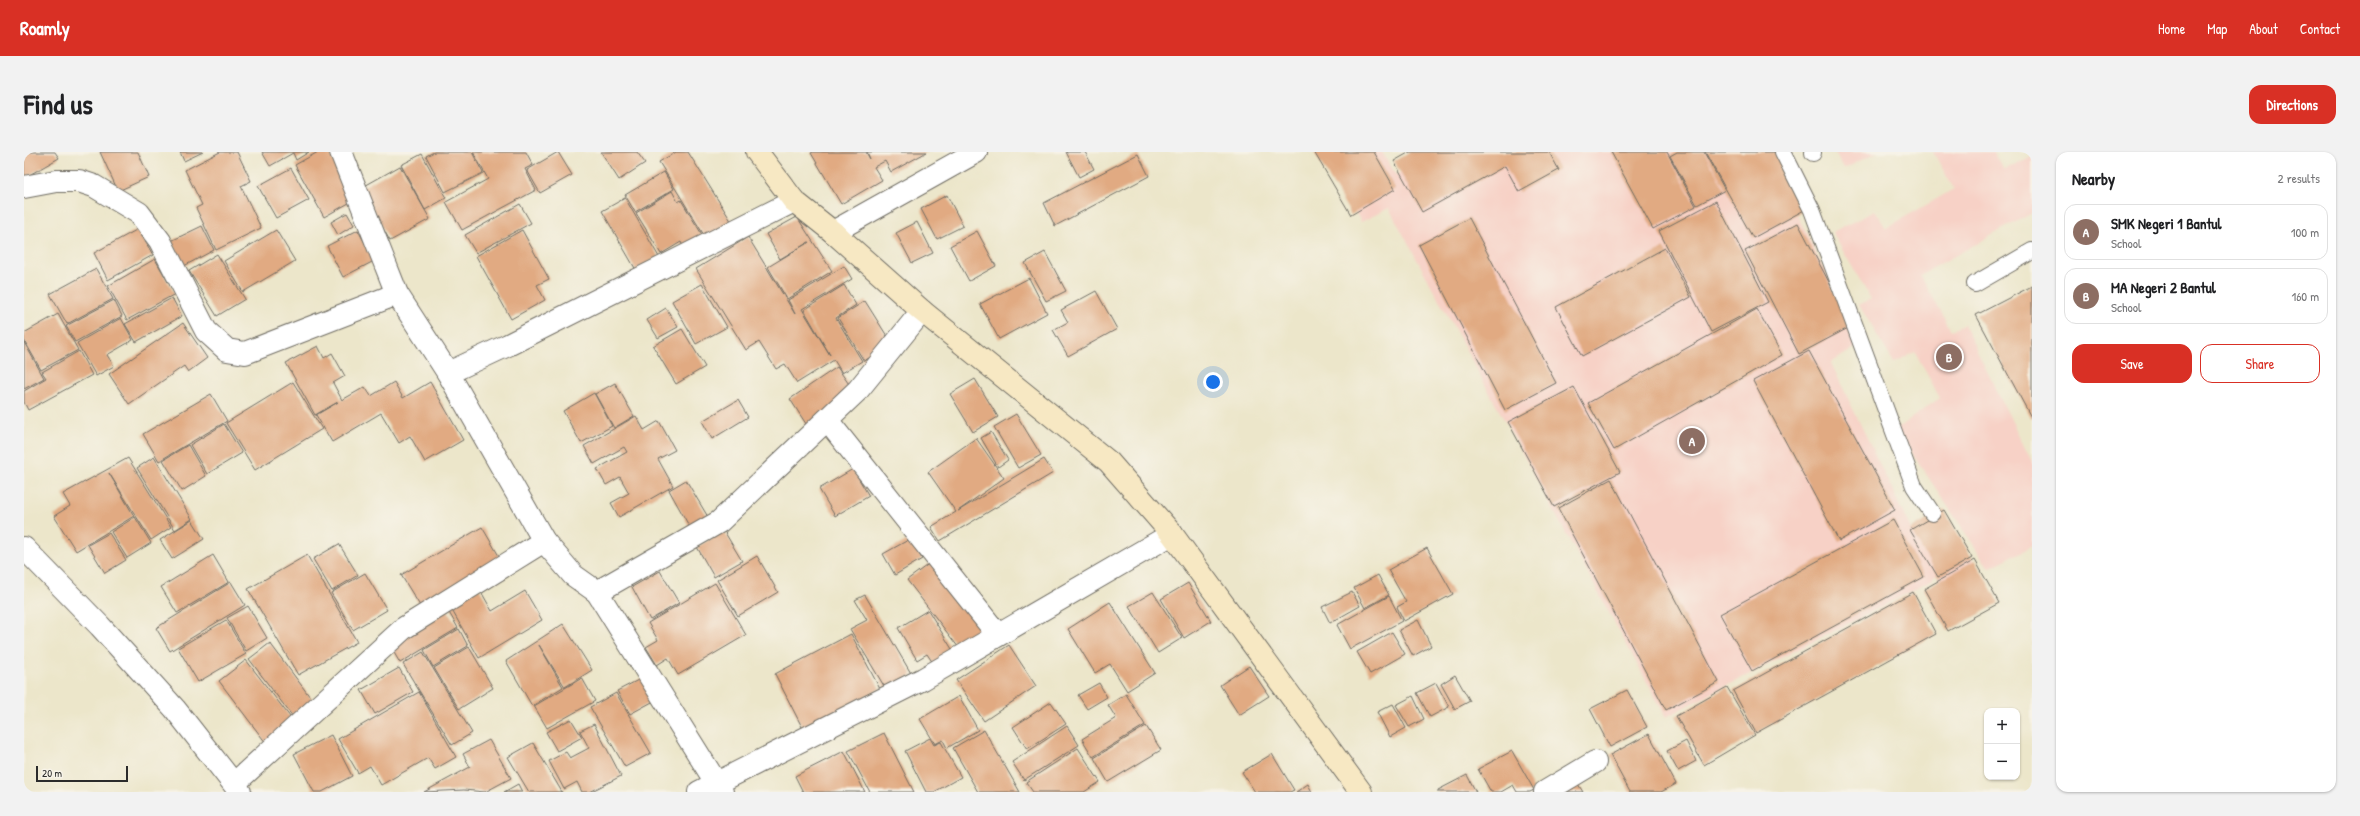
<!DOCTYPE html>
<html lang="en">
<head>
<meta charset="utf-8">
<style>
  body { margin:0; font-family:"Patrick Hand",sans-serif; background:#f2f2f2; color:#202124 }
  .controls { position:absolute; right:12px; bottom:12px; display:grid; overflow:hidden; border-radius:8px; box-shadow:0 1px 3px #0004 }
  .controls button { width:36px; height:36px; display:grid; place-items:center; padding:0; border:0; border-bottom:1px solid #e0e0e0; background:#fff; color:#202124; font:20px sans-serif }
  .scale { position:absolute; left:12px; bottom:10px; width:92px; box-sizing:border-box; padding-left:4px; border:2px solid #2b2b2b; border-top:0; font-size:11px; line-height:14px; white-space:nowrap; color:#2b2b2b; -webkit-text-stroke:3px #f7f3e8; paint-order:stroke }
  .you { position:absolute; left:1189px; top:230px; width:14px; height:14px; margin:-10px; border:3px solid #fff; border-radius:50%; background:#1a73e8; box-shadow:0 0 0 6px #1a73e833 }
  .badge { display:grid; place-items:center; width:26px; height:26px; border-radius:50%; background:#d93025; color:#fff; font-size:13px; font-weight:700 }
  .pin { position:absolute; translate:-50% -50%; border:2px solid #fff; box-shadow:0 1px 4px #0006 }
  .list { margin:0; padding:0; list-style:none }
  h2 { display:flex; justify-content:space-between; align-items:center; height:52px; margin:0; padding:0 16px; font-size:17px }
  h2 small { font-size:13px; font-weight:400; color:#757577 }
  .list li { display:grid; grid-template-columns:26px 1fr auto; gap:12px; align-items:center; box-sizing:border-box; height:56px; margin:0 8px 8px; padding:0 8px; border:1px solid #e0e0e0; border-radius:12px }
  .list b { display:block; font-size:15px; white-space:nowrap }
  .list p { margin:0; font-size:13px; white-space:nowrap; color:#757577 }
  .list em { font-size:13px; font-style:normal; color:#757577 }
  .actions { display:flex; gap:8px; padding:12px 16px }
  .actions a { flex:1; padding:9px 0; border:1px solid #d93025; border-radius:12px; text-align:center; font-size:14px; color:#d93025 }
  .actions .main { background:#d93025; color:#fff }
  .map { position:relative; flex:none; width:2008px; height:640px; overflow:hidden; border-radius:12px }
  header { display:flex; align-items:center; gap:24px; box-sizing:border-box; height:56px; padding:0 20px; background:#d93025; color:#fff }
  header strong { font-size:19px }
  nav { display:flex; gap:22px; margin-inline-start:auto; font-size:14px }
  .intro { display:flex; align-items:center; justify-content:space-between; box-sizing:border-box; height:96px; padding:0 24px }
  h1 { margin:0; font-size:28px }
  .button { padding:10px 18px; border-radius:12px; background:#d93025; color:#fff; font-size:14px; font-weight:700 }
  main { display:flex; gap:24px; padding:0 24px }
  aside { flex:1; background:#fff; border-radius:12px; box-shadow:0 1px 3px #0004 }
  .map>svg:first-child { display:block }
  .built { fill:#f7d1c6 }
  .building { fill:#e1aa82 }
  .lines { fill:none; stroke-linecap:round; stroke-linejoin:round }
  .lane-casing { stroke:#6f6c63; stroke-width:18 }
  .street-casing { stroke:#6f6c63; stroke-width:24 }
  .secondary-casing { stroke:#6f6c63; stroke-width:24 }
  .lane { stroke:#fff; stroke-width:16 }
  .street { stroke:#fff; stroke-width:22 }
  .secondary { stroke:#f7e8c3; stroke-width:22 }
</style>
</head>
<body>
<header>
<strong>Roamly</strong>
<nav><a>Home</a><a>Map</a><a>About</a><a>Contact</a></nav>
</header>
<div class="intro"><h1>Find us</h1><a class="button">Directions</a></div>
<main>
<div class="map">
<svg width="2008" height="640" viewBox="0 0 2008 640">
  <rect width="100%" height="100%" fill="#f7f3e8"/>
  <filter id="ink" filterUnits="userSpaceOnUse"><feTurbulence type="fractalNoise" baseFrequency=".025" numOctaves="2"/><feDisplacementMap in="SourceGraphic" scale="8" xChannelSelector="R" yChannelSelector="G"/><feConvolveMatrix kernelMatrix="1 2 1 2 8 2 1 2 1" color-interpolation-filters="sRGB"/></filter>
  <filter id="wash" filterUnits="userSpaceOnUse"><feTurbulence type="fractalNoise" baseFrequency=".012" numOctaves="4" result="noise"/><feDisplacementMap in="SourceGraphic" scale="16" xChannelSelector="R" yChannelSelector="G"/><feGaussianBlur stdDeviation="0.9" result="paint"/><feColorMatrix in="noise" values="0 0 0 0 0 0 0 0 0 0 0 0 0 0 0 0 0 1.4 0 .05"/><feComposite in="paint" operator="in"/></filter>
  <g filter="url(#wash)">
    <rect width="100%" height="100%" fill="#ece6ca"/>
    <g class="built">
      <polygon points="1297,0 1358,0 1372,23 1409,0 1742,0 1837,192 1807,211 1891,386 1924,367 1951,411 1920,433 1913,423 1903,431 1642,565 1365,56 1337,70"/>
      <polygon points="1811,0 1853,0 1820,17"/>
      <polygon points="1909,0 1970,0 1980,18 2008,4 2008,61 1896,123 1927,178 1940,173 2008,310 2008,394 1965,416 1872,277 1916,246 1891,200 1870,211 1835,153 1847,147 1808,80 1851,59 1862,76 1930,37"/>
    </g>
    <g id="blocks">
      <g class="building">
        <polygon points="0,0 31,0 35,6 0,26"/>
        <polygon points="76,0 114,0 125,25 94,39"/>
        <polygon points="156,0 179,0 160,9"/>
        <polygon points="196,0 213,0 227,29 217,34 237,76 192,98 172,56 178,53 161,18"/>
        <polygon points="238,0 285,0 272,8 269,1 246,14"/>
        <polygon points="294,0 306,0 332,47 300,65 271,13"/>
        <polygon points="410,0 448,0 459,21 421,40 402,4"/>
        <polygon points="449,0 502,0 509,13 501,17 512,38 438,78 422,50 464,27"/>
        <polygon points="534,0 548,23 516,41 503,18"/>
        <polygon points="577,0 613,0 621,11 595,28"/>
        <polygon points="652,0 664,0 709,72 683,88 635,10"/>
        <polygon points="789,0 842,0 846,7 843,0 903,0 867,20 861,9 850,15 858,28 817,52 787,1"/>
        <polygon points="1042,0 1061,0 1070,17 1055,25"/>
        <polygon points="1290,0 1350,0 1371,37 1327,63"/>
        <polygon points="1386,0 1525,0 1535,18 1495,40 1481,14 1398,60 1370,9"/>
        <polygon points="1587,0 1643,0 1672,54 1629,77"/>
        <polygon points="1653,0 1680,0 1701,38 1673,53 1646,4"/>
        <polygon points="1681,0 1753,0 1784,56 1729,86"/>
        <polygon points="398,2 422,46 401,58 377,13"/>
        <polygon points="1114,2 1125,24 1031,74 1020,51"/>
        <polygon points="376,14 406,67 366,89 337,36"/>
        <polygon points="267,16 285,48 252,66 234,34"/>
        <polygon points="640,20 650,37 611,60 601,43"/>
        <polygon points="648,39 654,50 657,48 682,89 662,101 657,90 637,102 612,61"/>
        <polygon points="923,43 939,74 913,87 897,57"/>
        <polygon points="601,46 635,105 612,118 578,59"/>
        <polygon points="1692,49 1744,150 1687,180 1635,79"/>
        <polygon points="496,52 507,71 452,101 441,83"/>
        <polygon points="323,61 330,73 314,83 307,70"/>
        <polygon points="773,65 808,119 763,147 744,115 785,90 756,107 742,82"/>
        <polygon points="1445,66 1532,231 1481,258 1395,93"/>
        <polygon points="893,70 909,101 888,111 872,81"/>
        <polygon points="1774,71 1828,174 1775,202 1721,99"/>
        <polygon points="178,74 190,98 160,114 147,89"/>
        <polygon points="114,77 129,103 84,128 70,101"/>
        <polygon points="252,78 271,109 219,140 200,109"/>
        <polygon points="334,78 350,109 319,125 303,94"/>
        <polygon points="498,78 525,127 513,133 521,148 487,167 452,104"/>
        <polygon points="953,79 972,114 945,129 926,94"/>
        <polygon points="724,85 771,162 764,148 820,114 828,127 778,157 806,203 780,158 820,133 832,153 812,166 838,209 818,221 810,208 773,231 761,212 752,217 735,190 722,198 672,117"/>
        <polygon points="1641,96 1667,145 1558,204 1532,155"/>
        <polygon points="1021,100 1042,139 1022,149 1001,111"/>
        <polygon points="193,102 221,147 193,164 165,119"/>
        <polygon points="131,107 151,142 103,168 84,134"/>
        <polygon points="72,117 89,147 43,172 26,142"/>
        <polygon points="1005,126 1023,161 975,187 956,152"/>
        <polygon points="678,132 703,175 672,192 648,149"/>
        <polygon points="2008,134 2008,267 1952,163"/>
        <polygon points="1072,139 1093,177 1044,204 1029,178 1044,170 1037,158"/>
        <polygon points="148,146 158,164 112,190 101,172"/>
        <polygon points="90,148 98,164 51,190 42,174"/>
        <polygon points="841,149 868,192 840,209 814,166"/>
        <polygon points="642,156 654,175 634,186 623,168"/>
        <polygon points="1733,157 1758,203 1590,298 1564,251"/>
        <polygon points="34,162 54,198 17,218 0,188 0,181"/>
        <polygon points="97,166 109,188 83,203 90,214 72,224 53,191"/>
        <polygon points="159,171 183,206 164,220 160,214 105,252 85,222"/>
        <polygon points="658,177 681,215 652,232 629,194"/>
        <polygon points="0,190 20,226 0,237"/>
        <polygon points="294,194 300,206 308,201 321,224 309,231 318,248 341,235 347,244 370,230 379,246 406,230 439,288 401,310 386,284 375,291 357,261 308,290 292,263 314,250 291,263 262,211"/>
        <polygon points="55,199 68,223 4,258 0,250 0,239 22,226 18,220"/>
        <polygon points="1785,199 1871,358 1815,389 1729,229"/>
        <polygon points="813,215 829,238 784,275 766,247"/>
        <polygon points="951,227 974,265 949,280 926,242"/>
        <polygon points="269,230 298,277 231,318 202,271"/>
        <polygon points="591,231 610,264 590,276 571,242"/>
        <polygon points="1550,235 1596,320 1530,355 1484,270"/>
        <polygon points="570,241 588,274 557,291 539,259"/>
        <polygon points="187,242 203,269 135,309 119,282"/>
        <polygon points="714,248 724,265 688,287 678,269"/>
        <polygon points="992,262 1017,303 994,316 970,275"/>
        <polygon points="612,264 620,278 635,269 651,298 634,307 649,334 595,365 587,351 605,341 596,325 582,333 573,317 603,300 600,295 570,312 560,294"/>
        <polygon points="200,272 218,301 183,322 166,293"/>
        <polygon points="967,280 984,308 974,315 957,286"/>
        <polygon points="952,286 980,326 934,359 1020,307 1029,321 916,389 907,375 932,360 904,320"/>
        <polygon points="164,293 182,324 158,339 139,308"/>
        <polygon points="130,305 168,367 151,378 113,316"/>
        <polygon points="104,306 147,375 127,388 85,321 110,364 52,399 30,364 46,354 39,342"/>
        <polygon points="829,317 845,344 811,364 795,337"/>
        <polygon points="1587,327 1695,530 1642,558 1534,356"/>
        <polygon points="662,328 687,370 669,381 645,338"/>
        <polygon points="1920,358 1948,406 1914,425 1886,378"/>
        <polygon points="111,365 127,391 103,406 87,380"/>
        <polygon points="168,368 180,387 148,407 136,388"/>
        <polygon points="1869,368 1900,425 1728,519 1696,462"/>
        <polygon points="458,375 478,409 398,457 377,423"/>
        <polygon points="700,379 718,409 690,425 673,395"/>
        <polygon points="85,381 102,408 81,421 64,393"/>
        <polygon points="886,387 898,407 871,423 859,402"/>
        <polygon points="315,392 334,423 308,439 289,407"/>
        <polygon points="1403,396 1429,442 1380,469 1373,455 1382,450 1364,418"/>
        <polygon points="189,403 205,430 153,461 137,435"/>
        <polygon points="283,403 333,490 274,523 224,437"/>
        <polygon points="733,404 754,440 714,464 693,428"/>
        <polygon points="910,408 964,480 938,500 883,428"/>
        <polygon points="1951,408 1975,451 1924,479 1900,437"/>
        <polygon points="636,419 655,451 626,468 608,435"/>
        <polygon points="341,421 363,458 329,478 307,441"/>
        <polygon points="1354,423 1365,443 1341,456 1330,436"/>
        <polygon points="207,430 221,453 146,499 132,476"/>
        <polygon points="691,431 722,483 654,523 644,506 633,513 622,495 634,488 624,471"/>
        <polygon points="1164,431 1187,469 1160,486 1137,447"/>
        <polygon points="455,436 468,459 501,439 518,468 455,506 425,453"/>
        <polygon points="1129,440 1158,486 1134,501 1105,454"/>
        <polygon points="1328,440 1336,454 1306,471 1298,455"/>
        <polygon points="1889,440 1912,482 1732,581 1709,539"/>
        <polygon points="841,443 888,523 863,539 826,477 843,468 831,448"/>
        <polygon points="1365,444 1378,469 1326,497 1313,473"/>
        <polygon points="1086,450 1131,521 1103,539 1086,512 1071,521 1044,477"/>
        <polygon points="224,454 243,486 222,499 203,466"/>
        <polygon points="423,457 434,476 376,511 365,492"/>
        <polygon points="904,458 931,502 911,514 903,502 893,508 874,476"/>
        <polygon points="202,468 222,502 174,530 154,496"/>
        <polygon points="1394,468 1407,494 1389,504 1375,478"/>
        <polygon points="539,472 568,518 541,535 515,493 539,535 508,554 482,509"/>
        <polygon points="435,477 444,494 409,515 400,498"/>
        <polygon points="1368,480 1381,502 1346,522 1333,500"/>
        <polygon points="827,482 856,537 779,577 751,522"/>
        <polygon points="246,491 289,549 269,565 225,507"/>
        <polygon points="985,493 1012,534 960,569 932,528"/>
        <polygon points="445,495 469,536 435,557 410,516"/>
        <polygon points="399,500 448,581 428,593 379,512"/>
        <polygon points="222,508 270,570 242,591 195,529"/>
        <polygon points="1225,514 1245,544 1215,563 1196,533"/>
        <polygon points="375,516 389,540 351,562 337,538"/>
        <polygon points="1431,523 1446,549 1431,557 1417,532"/>
        <polygon points="558,526 571,549 523,576 510,554"/>
        <polygon points="618,526 630,549 606,562 593,539"/>
        <polygon points="1075,531 1083,545 1063,557 1054,543"/>
        <polygon points="1412,531 1425,555 1406,565 1393,541"/>
        <polygon points="1703,535 1731,583 1680,613 1652,564"/>
        <polygon points="1603,538 1623,575 1586,595 1566,557"/>
        <polygon points="395,540 432,605 411,617 404,606 357,633 346,614 334,621 314,587"/>
        <polygon points="592,541 627,601 601,615 566,555"/>
        <polygon points="1102,542 1121,573 1069,605 1058,587 1092,566 1084,553"/>
        <polygon points="935,544 954,578 923,596 919,588 911,592 896,567"/>
        <polygon points="1389,544 1400,567 1385,575 1372,553"/>
        <polygon points="1027,550 1042,572 1003,597 989,575"/>
        <polygon points="1369,552 1382,576 1366,585 1353,560"/>
        <polygon points="547,567 558,585 533,599 522,580"/>
        <polygon points="570,572 597,624 566,640 558,640 553,630 540,637 525,609 542,600 546,606 565,596 556,579"/>
        <polygon points="1043,574 1055,593 1000,628 988,610"/>
        <polygon points="1122,574 1137,598 1084,630 1070,606"/>
        <polygon points="960,578 996,640 954,640 929,596"/>
        <polygon points="860,581 890,640 846,640 824,599"/>
        <polygon points="1625,582 1652,632 1637,640 1606,640 1586,603"/>
        <polygon points="307,583 328,624 298,640 290,640 270,602"/>
        <polygon points="906,586 910,593 917,590 937,625 910,640 902,640 881,599"/>
        <polygon points="465,588 487,626 461,640 440,638 400,640 446,615 439,602"/>
        <polygon points="1662,589 1672,609 1654,619 1643,599"/>
        <polygon points="509,591 538,640 505,640 484,605"/>
        <polygon points="1054,596 1076,630 1060,640 1009,640 1002,630"/>
        <polygon points="820,599 841,640 779,640 771,624"/>
        <polygon points="1488,599 1510,638 1506,640 1493,640 1489,633 1477,640 1467,640 1454,617"/>
        <polygon points="1248,602 1270,638 1266,640 1231,640 1218,620"/>
        <polygon points="1443,623 1452,640 1414,640 1414,638"/>
        <polygon points="494,632 498,640 480,640"/>
        <polygon points="1284,632 1288,640 1272,640"/>
        <polygon points="1554,632 1559,640 1541,640"/>
      </g>
    </g>
  </g>
  <g filter="url(#ink)">
    <use href="#blocks" fill-opacity="0" stroke="#6f6c63" stroke-width="1"/>
    <g class="lines">
      <g class="lane-casing">
        <g id="lane">
          <polyline points="1759,0 1788,58 1890,334 1908,361"/>
          <polyline points="1789,0 1789,1"/>
          <polyline points="1951,132 2008,99"/>
        </g>
      </g>
      <g class="street-casing">
        <g id="street">
          <polyline points="317,0 373,142 424,221 520,389 549,423 573,440 698,640"/>
          <polyline points="0,35 32,29 55,29 70,34 115,61 136,89 182,179 203,198 221,201 373,142"/>
          <polyline points="809,80 952,0"/>
          <polyline points="424,221 484,193 770,49"/>
          <polyline points="803,268 974,483"/>
          <polyline points="0,396 76,474 151,557 216,640"/>
          <polyline points="573,440 695,370 834,238 898,159"/>
          <polyline points="211,631 380,476 520,389"/>
          <polyline points="675,640 899,527 1148,382"/>
          <polyline points="1521,640 1571,610"/>
        </g>
      </g>
      <g class="secondary-casing">
        <polyline id="secondary" points="733,0 770,49 809,80 898,159 1085,310 1148,382 1337,640"/>
      </g>
      <use href="#lane" class="lane"/>
      <use href="#street" class="street"/>
      <use href="#secondary" class="secondary"/>
    </g>
  </g>
</svg>
<div class="controls">
<button>+</button>
<button>−</button>
</div>
<div class="scale">20 m</div>
<div class="you"></div>
<div class="pin badge" style="left:1668px;top:289px;background:#8d6e63">A</div>
<div class="pin badge" style="left:1925px;top:205px;background:#8d6e63">B</div>
</div>
<aside>
<h2>Nearby<small>2 results</small></h2>
<ul class="list">
<li><span class="badge" style="background:#8d6e63">A</span><div><b>SMK Negeri 1 Bantul</b><p>School</p></div><em>100 m</em></li>
<li><span class="badge" style="background:#8d6e63">B</span><div><b>MA Negeri 2 Bantul</b><p>School</p></div><em>160 m</em></li>
</ul>
<div class="actions"><a class="main">Save</a><a>Share</a></div>
</aside>
</main>
</body>
</html>
